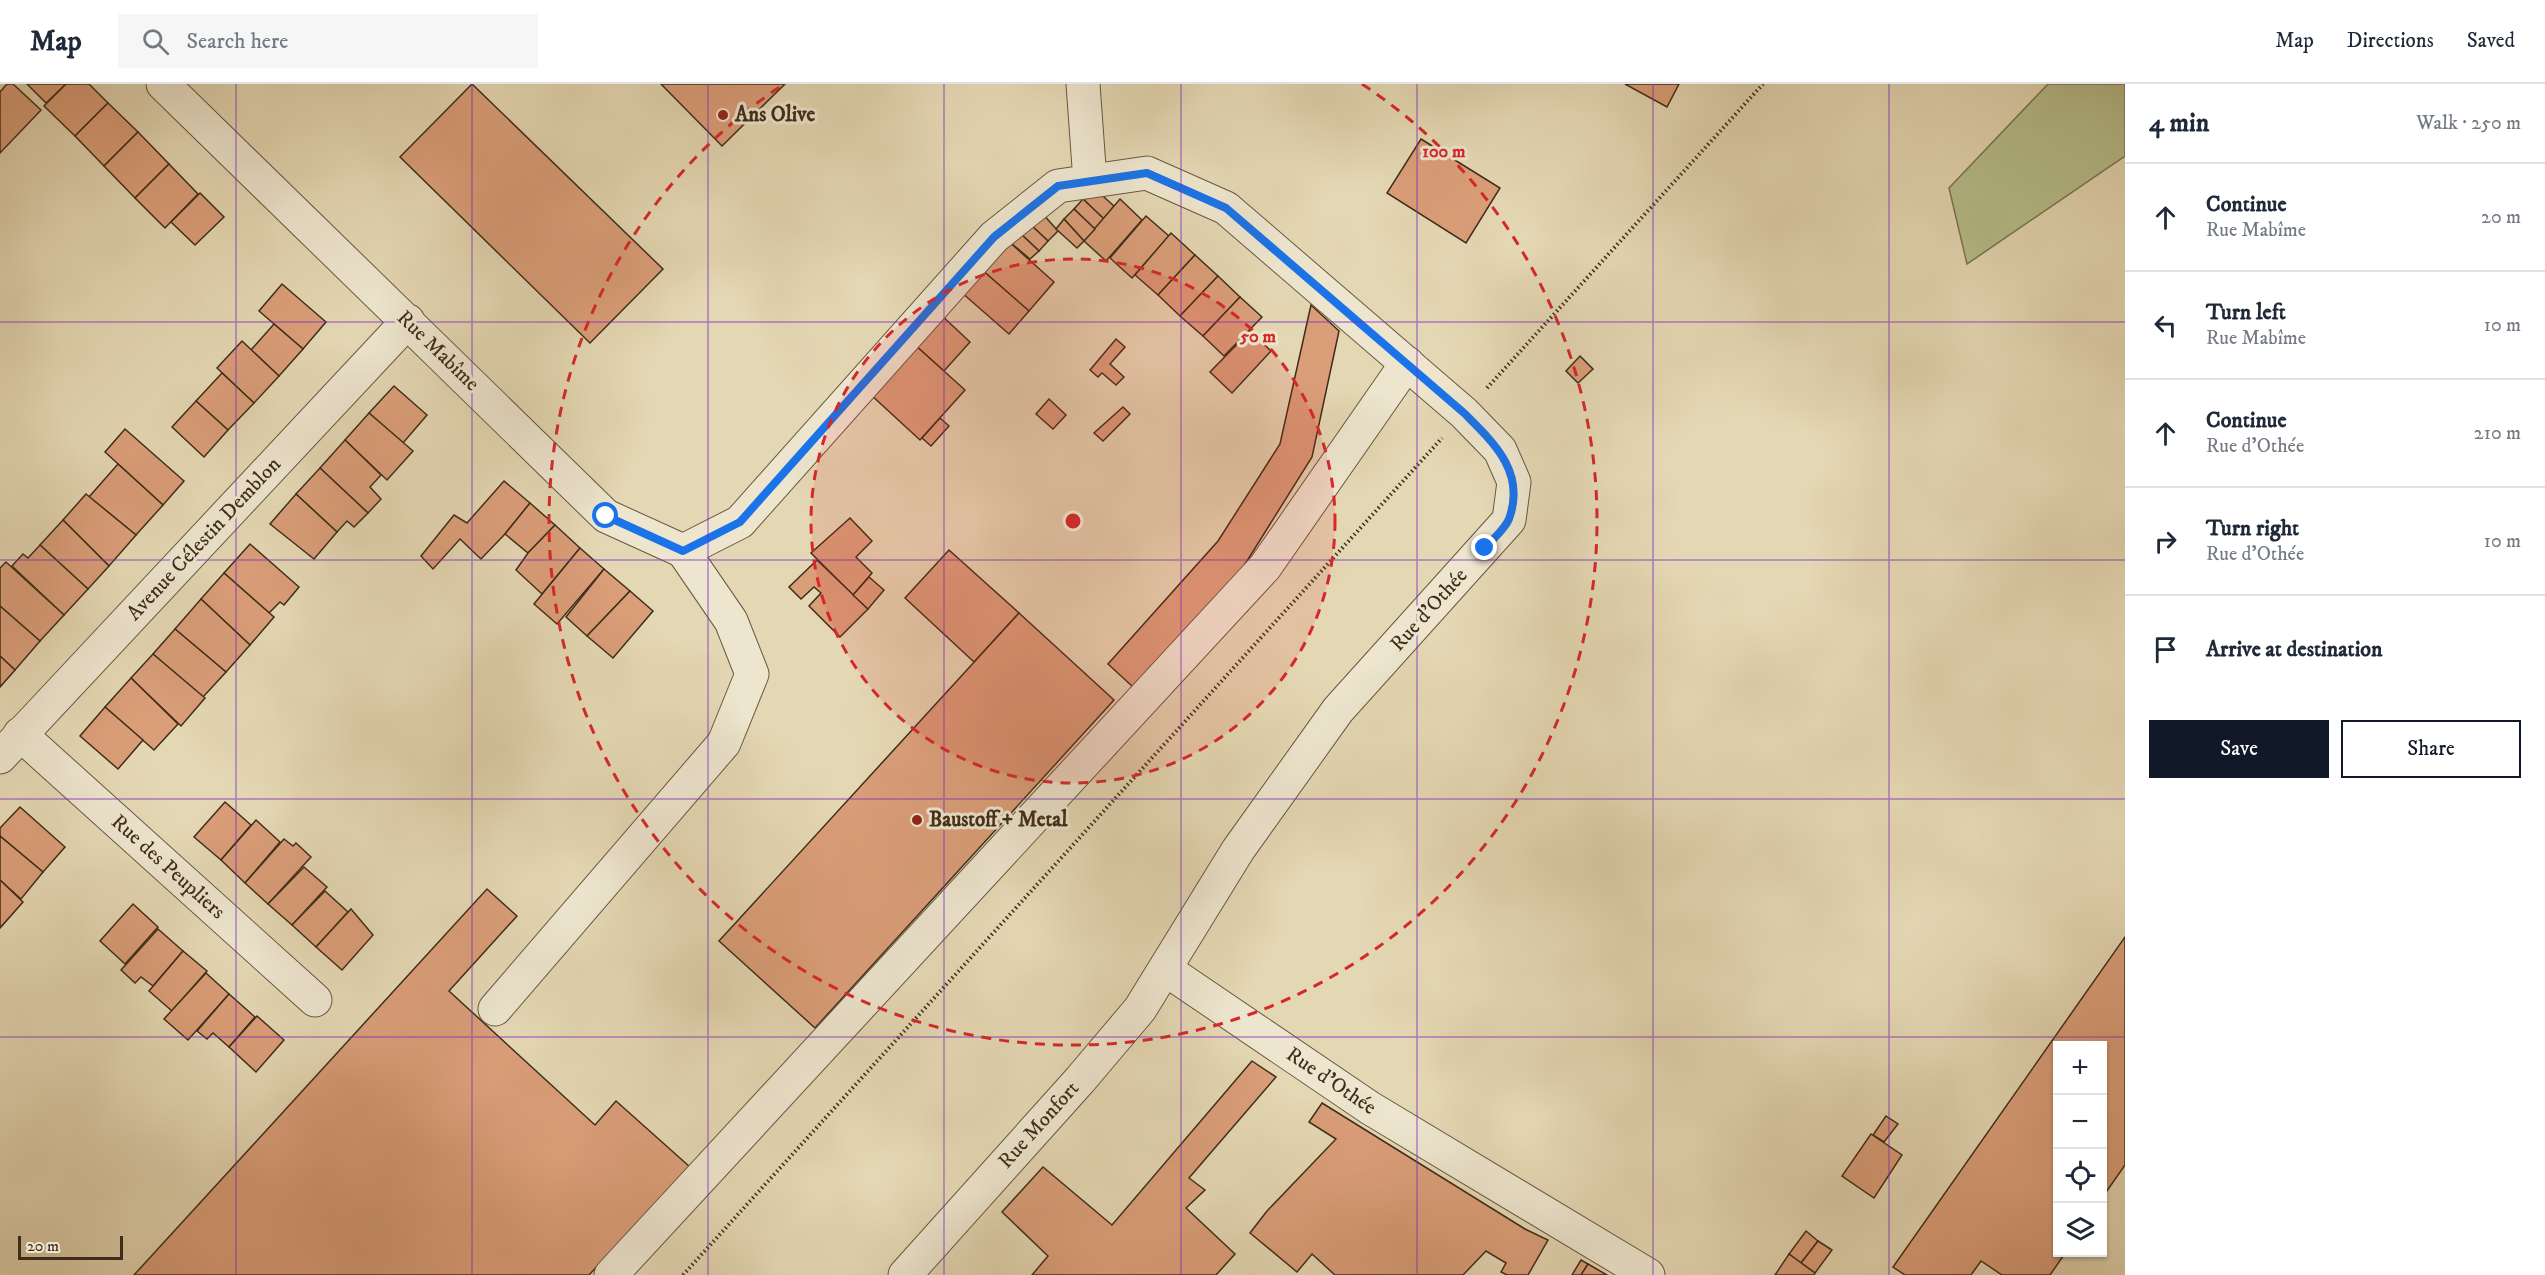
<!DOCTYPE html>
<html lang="en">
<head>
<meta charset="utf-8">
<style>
  body { margin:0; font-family:"IM FELL DW Pica",serif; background:#f6f6f7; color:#1f2937 }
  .controls { position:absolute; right:18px; bottom:18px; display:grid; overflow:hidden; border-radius:0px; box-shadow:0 2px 4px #0004 }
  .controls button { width:54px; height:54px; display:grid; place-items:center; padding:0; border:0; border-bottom:2px solid #e0e1e3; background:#fff; color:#1f2937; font:30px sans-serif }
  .scale { position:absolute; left:18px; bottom:15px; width:105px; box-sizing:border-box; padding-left:6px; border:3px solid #3f2d19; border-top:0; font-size:16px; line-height:21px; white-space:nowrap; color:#3f2d19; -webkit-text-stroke:4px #ede5ce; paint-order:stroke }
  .stop { position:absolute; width:18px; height:18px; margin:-14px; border:4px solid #1a73e8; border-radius:50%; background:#fff }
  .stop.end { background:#1a73e8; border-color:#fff; box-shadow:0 2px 6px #0008 }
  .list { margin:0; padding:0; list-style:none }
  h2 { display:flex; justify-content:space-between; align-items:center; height:78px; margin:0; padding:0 24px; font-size:26px }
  h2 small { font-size:20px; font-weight:400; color:#747a83 }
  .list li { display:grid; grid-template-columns:39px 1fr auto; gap:18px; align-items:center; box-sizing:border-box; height:108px; padding:0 24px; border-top:2px solid #e0e1e3 }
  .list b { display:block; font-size:22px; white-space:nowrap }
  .list p { margin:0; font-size:20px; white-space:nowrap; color:#747a83 }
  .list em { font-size:20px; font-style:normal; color:#747a83 }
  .actions { display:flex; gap:12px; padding:18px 24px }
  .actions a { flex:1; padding:14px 0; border:2px solid #111827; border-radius:0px; text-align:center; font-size:21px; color:#111827 }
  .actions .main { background:#111827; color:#fff }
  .icon { flex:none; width:33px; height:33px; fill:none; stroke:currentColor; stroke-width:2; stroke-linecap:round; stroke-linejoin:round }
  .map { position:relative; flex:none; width:2125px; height:1191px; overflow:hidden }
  header { display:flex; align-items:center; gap:36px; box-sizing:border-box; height:84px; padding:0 30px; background:#fff; border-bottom:2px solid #e0e1e3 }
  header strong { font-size:28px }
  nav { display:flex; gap:33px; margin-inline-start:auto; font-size:21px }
  .search { width:420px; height:54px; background:#f6f6f7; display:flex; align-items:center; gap:15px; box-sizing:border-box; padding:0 21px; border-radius:0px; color:#747a83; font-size:22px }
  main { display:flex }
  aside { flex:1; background:#fff }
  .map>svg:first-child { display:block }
  .green { fill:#b6be8b; stroke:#7a7652; stroke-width:1.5 }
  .building { fill:#da9e79; stroke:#3f2d19; stroke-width:1.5 }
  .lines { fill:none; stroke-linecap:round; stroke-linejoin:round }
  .minor-casing { stroke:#685840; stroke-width:35 }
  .path { stroke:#3f2d19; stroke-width:4; stroke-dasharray:1.5 3; stroke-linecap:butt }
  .minor { stroke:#ede5ce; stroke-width:33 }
  .route { stroke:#1a73e8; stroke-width:8 }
  .grid { fill:none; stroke:#7b2cbf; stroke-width:1.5; stroke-opacity:0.55 }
  .ring { fill:none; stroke:#d62828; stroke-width:3; stroke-dasharray:10 8 }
  .poi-dot { fill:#8f2418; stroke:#ede5ce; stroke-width:2 }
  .labels { text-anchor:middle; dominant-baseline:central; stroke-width:6; stroke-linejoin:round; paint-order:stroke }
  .poi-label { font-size:21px; font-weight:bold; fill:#3f2d19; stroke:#ede5ce; text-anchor:start }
  .street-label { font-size:21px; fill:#3f2d19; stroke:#ede5ce }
  .centre { fill:#d62828; stroke:#ede5ce; stroke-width:3 }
  .ring-label { font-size:18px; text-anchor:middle; font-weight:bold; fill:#d62828; stroke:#ede5ce; stroke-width:6; stroke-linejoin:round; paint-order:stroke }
</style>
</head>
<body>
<header>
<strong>Map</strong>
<div class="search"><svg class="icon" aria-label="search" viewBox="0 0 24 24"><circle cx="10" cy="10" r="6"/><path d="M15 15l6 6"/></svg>Search here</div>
<nav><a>Map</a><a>Directions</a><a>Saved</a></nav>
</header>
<main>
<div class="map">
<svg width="2125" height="1191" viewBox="0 0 2125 1191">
  <rect width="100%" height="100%" fill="#e4d7b3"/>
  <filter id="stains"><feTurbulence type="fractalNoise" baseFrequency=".00333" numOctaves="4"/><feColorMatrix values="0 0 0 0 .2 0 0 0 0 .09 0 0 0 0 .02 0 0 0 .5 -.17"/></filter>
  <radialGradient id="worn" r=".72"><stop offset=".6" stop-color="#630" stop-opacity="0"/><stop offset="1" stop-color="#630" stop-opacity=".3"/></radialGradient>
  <polygon class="green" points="2048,0 2125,0 2125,72 1967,180 1949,104"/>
  <g class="building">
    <polygon points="7,0 13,0 41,26 0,69 0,8"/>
    <polygon points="27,0 66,0 46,19"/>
    <polygon points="66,0 89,0 108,19 75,52 44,22"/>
    <polygon points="472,0 663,185 590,259 400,73"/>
    <polygon points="661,0 785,0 722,62"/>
    <polygon points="1625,0 1679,0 1667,23"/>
    <polygon points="108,19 138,48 104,82 75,52"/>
    <polygon points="138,48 169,80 135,114 104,82"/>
    <polygon points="1421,55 1500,104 1466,159 1387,109"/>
    <polygon points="169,80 198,110 165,144 135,114"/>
    <polygon points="1094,104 1114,122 1104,135 1083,115"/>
    <polygon points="200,109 224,133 195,161 171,138"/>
    <polygon points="1083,115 1104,135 1095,145 1074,125"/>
    <polygon points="1120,115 1142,136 1106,177 1084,157"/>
    <polygon points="1074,125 1095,145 1084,157 1064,135"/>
    <polygon points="1041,128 1058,147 1048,157 1030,140"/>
    <polygon points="1146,132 1169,152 1132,194 1110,174"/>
    <polygon points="1064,135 1084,157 1077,164 1056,145"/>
    <polygon points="1030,140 1048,157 1039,167 1021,150"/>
    <polygon points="1171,149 1195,171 1158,211 1135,191"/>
    <polygon points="1021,150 1039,167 1030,175 1012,160"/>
    <polygon points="1007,156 1054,198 1029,227 981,185"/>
    <polygon points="1195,171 1218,192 1180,232 1158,211"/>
    <polygon points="981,185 1029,227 1009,250 961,208"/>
    <polygon points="1218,192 1240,213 1203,252 1180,232"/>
    <polygon points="282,200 326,238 303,265 259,227"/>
    <polygon points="1240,213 1262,233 1224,272 1203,252"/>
    <polygon points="1311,221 1339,247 1312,373 1242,485 1133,603 1108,580 1218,457 1280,360"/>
    <polygon points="940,230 970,258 944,287 915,261"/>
    <polygon points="274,240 303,265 279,292 251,266"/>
    <polygon points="1250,247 1271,267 1232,309 1210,288"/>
    <polygon points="1116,255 1125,263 1110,280 1124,293 1116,301 1102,289 1098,293 1090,286"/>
    <polygon points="242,257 279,292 254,319 217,284"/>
    <polygon points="915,261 965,306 920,356 870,310"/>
    <polygon points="1580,272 1593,285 1578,299 1566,287"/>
    <polygon points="222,289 254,319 228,346 196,317"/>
    <polygon points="394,302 427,331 403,359 369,329"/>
    <polygon points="1049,315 1066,331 1053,345 1036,330"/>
    <polygon points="196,317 228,346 204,373 172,343"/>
    <polygon points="1123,323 1130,330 1103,357 1094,349"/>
    <polygon points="369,329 413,367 387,396 345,356"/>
    <polygon points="940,334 949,342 931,362 922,354"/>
    <polygon points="125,345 184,397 163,421 105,368"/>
    <polygon points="345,356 381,391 370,403 381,415 368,429 320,384"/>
    <polygon points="118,380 163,421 136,451 89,413"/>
    <polygon points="320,384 368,429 354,443 347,437 337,448 296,410"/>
    <polygon points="504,397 530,419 505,450 481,475 460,455 433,485 421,472 454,431 467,439"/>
    <polygon points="86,410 136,451 109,482 63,436"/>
    <polygon points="296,410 337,448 314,475 270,440"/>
    <polygon points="530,419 555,441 528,469 505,450"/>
    <polygon points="850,434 872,457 856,473 872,489 853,511 811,469"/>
    <polygon points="63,436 109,482 88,505 40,461"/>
    <polygon points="555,441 580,464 542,510 516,486 528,469"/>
    <polygon points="250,460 299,503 284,521 280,518 269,529 224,489"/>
    <polygon points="40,461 88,505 64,531 12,482 23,470 28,474"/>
    <polygon points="580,464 604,485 557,540 534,520"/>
    <polygon points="949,466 1019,529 974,578 905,514"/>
    <polygon points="817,476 868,525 840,553 809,522 821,509 814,503 801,515 789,503"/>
    <polygon points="6,478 64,531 40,557 0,522 0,484"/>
    <polygon points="604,485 630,507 587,552 566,533"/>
    <polygon points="224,489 274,533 250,561 201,515"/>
    <polygon points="869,493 884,506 868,525 853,511"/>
    <polygon points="630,507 653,527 613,574 587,552"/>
    <polygon points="201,515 250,561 226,588 175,545"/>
    <polygon points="0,522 40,557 15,586 0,572"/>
    <polygon points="1019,529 1114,616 815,944 719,857"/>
    <polygon points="175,545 226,588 203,613 153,570"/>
    <polygon points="153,570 205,614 181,642 131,594"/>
    <polygon points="0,572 15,586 0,603"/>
    <polygon points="131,594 178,640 154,666 105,623"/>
    <polygon points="105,623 143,656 118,685 80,652"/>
    <polygon points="225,718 251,741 221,776 194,753"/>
    <polygon points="20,723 65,763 43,788 0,752 0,744"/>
    <polygon points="256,736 280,758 245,799 221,776"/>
    <polygon points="0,752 43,788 21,815 0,796"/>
    <polygon points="284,755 293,762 296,759 311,773 268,820 245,799"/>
    <polygon points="304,783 327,803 292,841 268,820"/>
    <polygon points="0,796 23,818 0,844"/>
    <polygon points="487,805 517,832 449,907 595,1041 616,1017 690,1083 589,1191 134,1191"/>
    <polygon points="325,807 348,828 316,863 292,841"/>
    <polygon points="133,820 158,843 125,880 100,857"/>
    <polygon points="351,825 373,851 342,886 316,863"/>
    <polygon points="158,845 183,867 153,902 141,893 135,899 121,886"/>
    <polygon points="2125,853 2125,1081 2102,1114 2102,962 2058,962 2058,1168 2066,1168 2050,1191 2002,1191 1981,1177 1971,1191 1905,1191 1893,1183"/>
    <polygon points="183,867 207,887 172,927 149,907"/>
    <polygon points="206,889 229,910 188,956 164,935"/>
    <polygon points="229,910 255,933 229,963 213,949 207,955 197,947"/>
    <polygon points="257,932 284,956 256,988 229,963"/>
    <polygon points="1252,977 1276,993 1189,1094 1205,1106 1186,1124 1235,1170 1216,1191 1032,1191 1048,1172 1002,1128 1043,1083 1112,1141"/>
    <polygon points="1322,1019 1525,1145 1548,1156 1528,1191 1507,1191 1501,1188 1506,1179 1486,1167 1463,1191 1335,1191 1312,1170 1297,1188 1250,1149 1267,1127 1336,1055 1309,1038"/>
    <polygon points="1886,1032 1898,1040 1884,1058 1873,1051"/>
    <polygon points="1871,1050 1902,1071 1874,1114 1842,1092"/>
    <polygon points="1806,1147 1818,1157 1801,1179 1789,1170"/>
    <polygon points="1818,1157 1832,1166 1815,1189 1801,1179"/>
    <polygon points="1789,1170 1815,1189 1814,1191 1775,1191"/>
    <polygon points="1581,1176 1588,1180 1581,1191 1572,1191"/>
    <polygon points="1588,1180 1607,1191 1581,1191"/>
  </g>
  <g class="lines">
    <g class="minor-casing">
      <g id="minor">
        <polyline points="163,0 606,432 683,467 740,438 994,153 1058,102 1147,89 1226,124 1464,329 1500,366 1514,398 1509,436 1338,626 1238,766 1140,925 1080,996 905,1191"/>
        <polyline points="1083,0 1090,97"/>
        <polyline points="20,650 315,916"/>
        <polyline points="0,673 408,237"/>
        <polyline points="1165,885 1370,1024 1648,1191"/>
        <polyline points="495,925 724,659 752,590 731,537 683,467"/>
        <polyline points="611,1191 1265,483 1407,279"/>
      </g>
    </g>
    <g class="path">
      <polyline points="1487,304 1763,0"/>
      <polyline points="683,1191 1442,354"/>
    </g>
    <use href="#minor" class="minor"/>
  </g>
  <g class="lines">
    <path class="route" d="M606,432L683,467L740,438L994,153L1058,102L1147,89L1226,124L1464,329C1494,359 1526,388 1509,435C1505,445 1492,456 1485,464"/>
  </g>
  <path class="grid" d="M236,0V1191M472,0V1191M708,0V1191M944,0V1191M1181,0V1191M1417,0V1191M1653,0V1191M1889,0V1191M0,238H2125M0,476H2125M0,715H2125M0,953H2125"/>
  <circle cx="1073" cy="437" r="262" fill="#d62828" fill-opacity=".12"/>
  <g class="ring">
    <circle cx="1073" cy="437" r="262"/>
    <path d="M1362 0A524 524 0 1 1 784 0"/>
  </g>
  <g class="poi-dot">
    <circle cx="723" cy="31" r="6"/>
    <circle cx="917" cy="736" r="6"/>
  </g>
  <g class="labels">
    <g class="poi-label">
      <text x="735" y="31">Ans Olive</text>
      <text x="929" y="736">Baustoff + Metal</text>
    </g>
    <g class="street-label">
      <text transform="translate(438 267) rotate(44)">Rue Mabîme</text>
      <text transform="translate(204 455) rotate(-47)">Avenue Célestin Demblon</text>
      <text transform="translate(1429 526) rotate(-48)">Rue d'Othée</text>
      <text transform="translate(168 783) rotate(42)">Rue des Peupliers</text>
      <text transform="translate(1331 997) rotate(34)">Rue d'Othée</text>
      <text transform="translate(1039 1041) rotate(-48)">Rue Monfort</text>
    </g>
  </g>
  <circle cx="1073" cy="437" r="9" class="centre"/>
  <g class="ring-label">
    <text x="1444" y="73">100 m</text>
    <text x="1258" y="258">50 m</text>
  </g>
  <rect width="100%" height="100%" filter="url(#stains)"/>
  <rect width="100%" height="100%" fill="url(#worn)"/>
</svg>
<div class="controls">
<button>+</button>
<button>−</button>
<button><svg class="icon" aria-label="locate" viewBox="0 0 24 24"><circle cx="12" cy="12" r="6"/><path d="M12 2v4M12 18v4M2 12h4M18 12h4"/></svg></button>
<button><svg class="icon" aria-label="layers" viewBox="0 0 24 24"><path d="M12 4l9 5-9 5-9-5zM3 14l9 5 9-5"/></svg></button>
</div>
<div class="scale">20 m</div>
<div class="stop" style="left:606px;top:432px"></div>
<div class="stop end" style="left:1485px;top:464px"></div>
</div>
<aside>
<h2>4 min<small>Walk · 250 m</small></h2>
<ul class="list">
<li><svg class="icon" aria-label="ahead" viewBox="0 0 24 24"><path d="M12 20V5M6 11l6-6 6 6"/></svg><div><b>Continue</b><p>Rue Mabîme</p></div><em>20 m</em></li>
<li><svg class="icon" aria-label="left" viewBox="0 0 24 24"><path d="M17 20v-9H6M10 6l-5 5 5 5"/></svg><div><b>Turn left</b><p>Rue Mabîme</p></div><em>10 m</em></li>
<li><svg class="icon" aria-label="ahead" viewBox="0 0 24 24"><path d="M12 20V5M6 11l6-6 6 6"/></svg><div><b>Continue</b><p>Rue d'Othée</p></div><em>210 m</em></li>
<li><svg class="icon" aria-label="right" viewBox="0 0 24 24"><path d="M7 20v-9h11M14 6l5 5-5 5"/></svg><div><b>Turn right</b><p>Rue d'Othée</p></div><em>10 m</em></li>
<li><svg class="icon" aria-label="arrive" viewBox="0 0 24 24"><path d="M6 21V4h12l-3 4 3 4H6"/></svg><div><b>Arrive at destination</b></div></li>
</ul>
<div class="actions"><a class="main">Save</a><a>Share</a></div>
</aside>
</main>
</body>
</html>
